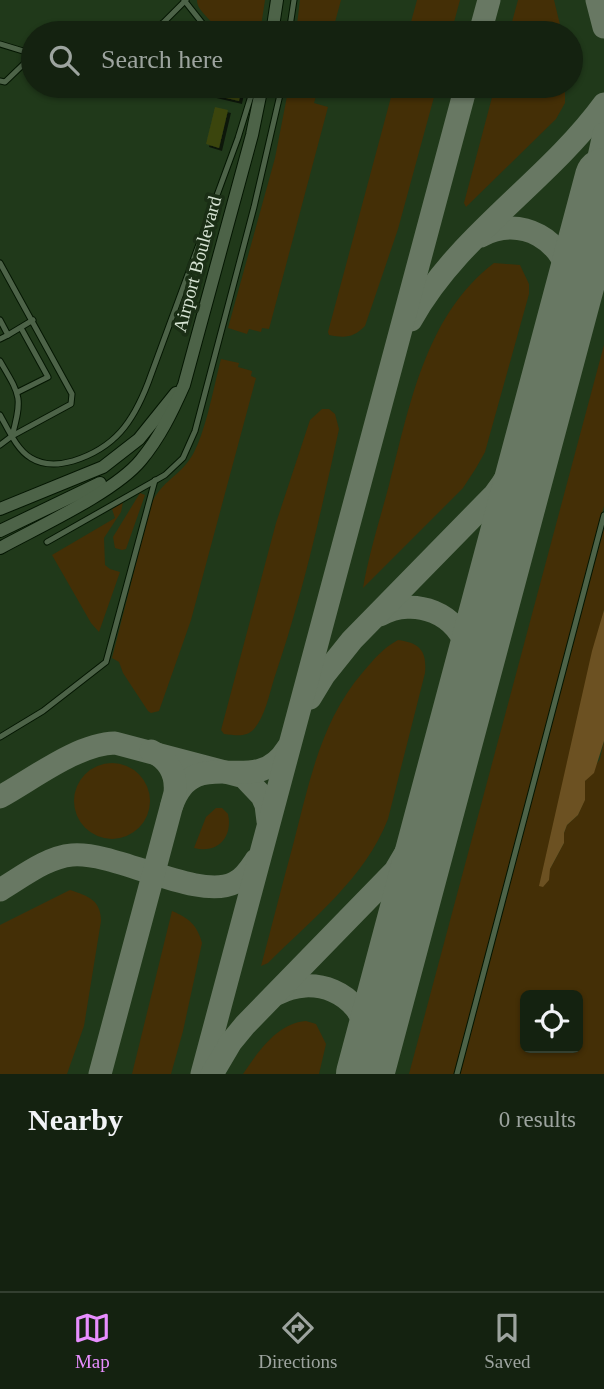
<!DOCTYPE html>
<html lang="en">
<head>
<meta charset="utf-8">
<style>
  body { margin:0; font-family:Georgia,serif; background:#212f1e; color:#f1f3f6 }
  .controls { position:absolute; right:21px; bottom:21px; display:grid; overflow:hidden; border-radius:10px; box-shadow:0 2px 5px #0004 }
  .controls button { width:63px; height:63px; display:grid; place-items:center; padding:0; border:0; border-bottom:2px solid #333f30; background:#142210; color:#f1f3f6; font:35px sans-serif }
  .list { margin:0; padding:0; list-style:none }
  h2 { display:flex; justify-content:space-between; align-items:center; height:91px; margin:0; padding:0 28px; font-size:30px }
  h2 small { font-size:23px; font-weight:400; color:#9da49f }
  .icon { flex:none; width:38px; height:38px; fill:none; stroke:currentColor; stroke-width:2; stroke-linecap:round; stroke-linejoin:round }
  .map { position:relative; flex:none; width:604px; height:1074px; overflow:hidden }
  .search { position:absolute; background:#142210; box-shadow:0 2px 5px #0004; left:21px; right:21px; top:21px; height:77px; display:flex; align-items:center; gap:18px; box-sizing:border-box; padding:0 24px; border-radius:38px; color:#9da49f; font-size:26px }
  .sheet { height:217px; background:#142210 }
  nav { display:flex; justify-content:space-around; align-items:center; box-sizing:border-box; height:98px; border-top:2px solid #333f30; background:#142210; font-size:19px; color:#9da49f }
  nav a { display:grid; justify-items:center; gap:4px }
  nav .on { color:#e88eff }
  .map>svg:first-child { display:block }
  .built { fill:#20391a; fill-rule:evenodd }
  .green { fill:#442f06; fill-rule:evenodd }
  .forest { fill:#6c5122 }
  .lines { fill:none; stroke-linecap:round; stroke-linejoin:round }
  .taxiway { stroke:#687863; stroke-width:23 }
  .runway { stroke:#687863; stroke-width:58 }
  .building { fill:#3a4411; filter:url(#shadow) }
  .service-casing { stroke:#041602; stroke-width:7 }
  .tertiary-casing { stroke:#041602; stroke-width:14 }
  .service { stroke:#4d6348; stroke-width:5 }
  .tertiary { stroke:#4d6348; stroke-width:12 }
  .labels { text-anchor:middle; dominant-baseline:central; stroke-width:7; stroke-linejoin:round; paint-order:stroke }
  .street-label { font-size:19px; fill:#d7e4d4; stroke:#1a2e15 }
</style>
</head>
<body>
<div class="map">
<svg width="604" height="1074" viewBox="0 0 604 1074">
  <defs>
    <filter id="shadow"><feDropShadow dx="3" dy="3" stdDeviation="0" flood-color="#0009"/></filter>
  </defs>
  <rect width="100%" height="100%" fill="#1a2e15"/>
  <path class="built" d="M0,0H604V1074H0ZM33,33H571V86H33ZM525,995H578V1048H525Z"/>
  <g class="green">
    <path d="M197,0H265L260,33C232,33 223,36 204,14C200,9 197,6 197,0Z"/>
    <polygon points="300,0 341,0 332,33 296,33"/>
    <polygon points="417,0 460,0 451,33 408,33"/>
    <polygon points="518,0 554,0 562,33 509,33"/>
    <polygon points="289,86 319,86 314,103 328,107 269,329 262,328 261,332 249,329 247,334 228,328 275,158"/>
    <path d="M394,86H437L398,229L365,326C353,338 345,338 329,335L328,332Z"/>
    <polygon points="495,86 565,86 565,103 556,119 466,207 464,203"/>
    <path d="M494,263L520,265L529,284V294L485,452L476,468L463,488L363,588C369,553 380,519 389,485C410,405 425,316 494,263Z"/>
    <polygon points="604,345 604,506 454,1074 409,1074"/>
    <path d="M221,359L239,363L238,367L252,371L251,376L256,378L191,620L159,711L151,713L148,711L123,673L119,662L112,658L151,504C163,481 172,481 187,463C204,444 214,385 221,359Z"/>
    <path d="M322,409H329L335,414L339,429C321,513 302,597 274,679C269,695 265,716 254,729C246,738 235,735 224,734L221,730L276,523L310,420Z"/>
    <polygon points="140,493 145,495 126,549 122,550 115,548 113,537"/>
    <polygon points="123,502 121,512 104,538 105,565 110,569 120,572 99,632 91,623 52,555 115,518 112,509"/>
    <path d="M604,524V610L550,869L564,843V833L567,825L578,815L585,799V781L600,759L604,741V1074H459ZM525,995H578V1048H525Z"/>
    <path d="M398,640C420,643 427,651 425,673L388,819C365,878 312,919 268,963L261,966C272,925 282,885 293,845C309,784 320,722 363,672C374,659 383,648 398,640Z"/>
    <circle cx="112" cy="801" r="38"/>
    <path d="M216,808H222L228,814C233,837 218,854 194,848L206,817Z"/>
    <path d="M70,890C88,896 101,900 101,921L84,1026L67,1074H0V925Z"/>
    <path d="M172,911C189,918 197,925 202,943L183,1031L171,1074H132Z"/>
    <path d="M306,1021L316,1024L326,1044L319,1074H243C258,1052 277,1023 306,1021Z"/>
  </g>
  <polygon class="forest" points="604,610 604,741 594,773 585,781 585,800 578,815 567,825 564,833 564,843 550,869 549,880 543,887 539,886 592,651"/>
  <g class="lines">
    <g class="taxiway">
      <polyline points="597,0 604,27"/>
      <polyline points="480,33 489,0"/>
      <path d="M481,236C520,214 567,240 570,285"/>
      <path d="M411,320C458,235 547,182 604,104"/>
      <polyline points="552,372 604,134"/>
      <path d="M380,615C414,596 460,613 468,653C471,671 466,690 462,708"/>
      <path d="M310,698L324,675L352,640L495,494C522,458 536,418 551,376"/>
      <path d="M0,797C33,779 77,744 115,743L244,777L262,796L266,805L268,821"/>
      <path d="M172,805C195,740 255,801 287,749"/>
      <path d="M0,890C22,877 47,857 72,855C115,851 198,901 234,883C244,879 250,869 256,860"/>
      <path d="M277,994C313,974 361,992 367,1035C369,1048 366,1061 364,1074"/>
      <path d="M100,1074L175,793C177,774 168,759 151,751"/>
      <polyline points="202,1074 466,86"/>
      <polyline points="212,1074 231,1042 245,1025 395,871 425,820 452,746"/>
    </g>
    <polyline class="runway" points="365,1074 604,177"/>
  </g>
  <g class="building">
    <polygon points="193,86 242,86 239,101 192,90"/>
    <polygon points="215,107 228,110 219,148 206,144"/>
  </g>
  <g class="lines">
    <g class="service-casing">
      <g id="service">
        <polyline points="184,0 210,33"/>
        <polyline points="149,33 164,22 186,0"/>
        <polyline points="289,33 294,0"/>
        <polyline points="0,44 33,54"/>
        <polyline points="0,81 5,82 33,55"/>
        <polyline points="0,263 72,394 71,404 12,436 0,445"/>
        <polyline points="0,320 8,335 0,339"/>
        <polyline points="8,335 33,320"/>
        <path d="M0,361C20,395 23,397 12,436"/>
        <polyline points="18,392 48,377 21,328"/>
        <path d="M0,415C8,429 17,450 31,458C44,466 59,465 73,461C115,448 133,422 148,383L238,138L254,86"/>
        <polyline points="47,542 165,475 183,458 195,431 254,207 282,86"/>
        <polyline points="0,737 43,711 106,662 155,480"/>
        <polyline points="457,1074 604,515"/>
      </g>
    </g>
    <g class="tertiary-casing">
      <g id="tertiary">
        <polyline points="272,33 277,0"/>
        <polyline points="0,509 103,467 139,439 176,393"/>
        <polyline points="0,531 100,483"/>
        <path d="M0,548C38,527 115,492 141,460C160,437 172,412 184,385L252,135L262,86"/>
      </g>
    </g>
    <use href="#service" class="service"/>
    <use href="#tertiary" class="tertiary"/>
  </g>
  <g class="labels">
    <g class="street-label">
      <text transform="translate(197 264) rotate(-75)">Airport Boulevard</text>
    </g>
  </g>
</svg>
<div class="controls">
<button><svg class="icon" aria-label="locate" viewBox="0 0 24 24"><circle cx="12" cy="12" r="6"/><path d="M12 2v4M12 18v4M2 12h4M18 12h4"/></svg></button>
</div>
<div class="search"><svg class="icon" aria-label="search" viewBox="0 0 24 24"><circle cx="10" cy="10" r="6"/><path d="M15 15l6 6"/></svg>Search here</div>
</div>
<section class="sheet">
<h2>Nearby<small>0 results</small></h2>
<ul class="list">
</ul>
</section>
<nav>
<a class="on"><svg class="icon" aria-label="map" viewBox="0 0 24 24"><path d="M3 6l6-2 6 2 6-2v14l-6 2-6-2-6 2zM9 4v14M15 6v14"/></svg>Map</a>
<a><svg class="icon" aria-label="directions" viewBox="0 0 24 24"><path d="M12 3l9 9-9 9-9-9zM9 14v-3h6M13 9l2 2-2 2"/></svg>Directions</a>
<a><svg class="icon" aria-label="saved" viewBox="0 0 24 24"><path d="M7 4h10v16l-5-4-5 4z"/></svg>Saved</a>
</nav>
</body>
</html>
